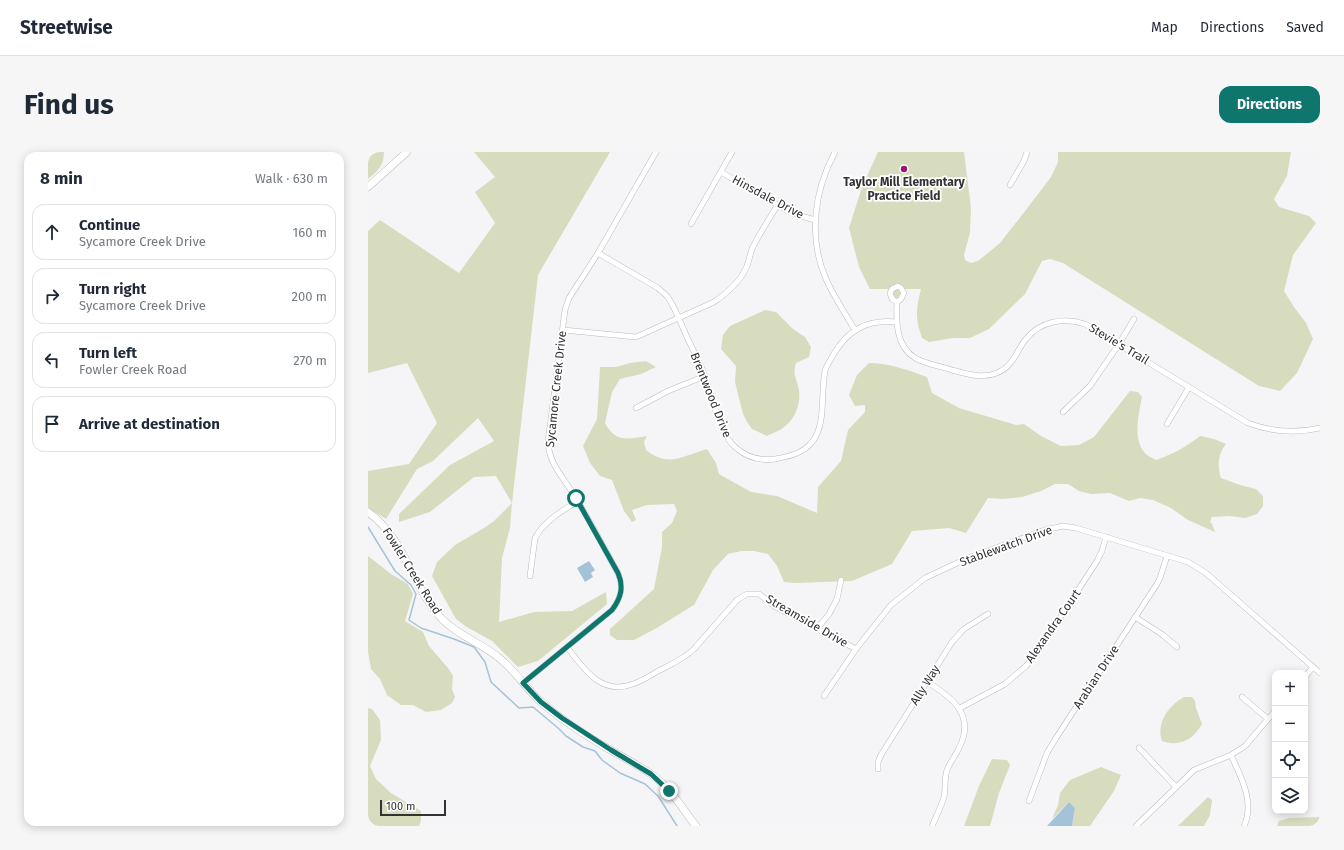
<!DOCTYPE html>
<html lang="en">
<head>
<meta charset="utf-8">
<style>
  body { margin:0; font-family:"Fira Sans",sans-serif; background:#f6f6f7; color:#1f2937 }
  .controls { position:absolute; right:12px; bottom:12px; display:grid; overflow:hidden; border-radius:8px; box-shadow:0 2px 10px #0003 }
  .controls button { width:36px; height:36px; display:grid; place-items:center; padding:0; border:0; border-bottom:1px solid #e0e1e3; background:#fff; color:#1f2937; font:20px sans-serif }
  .scale { position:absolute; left:12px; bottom:10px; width:66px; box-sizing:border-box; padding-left:4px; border:2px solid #323233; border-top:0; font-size:11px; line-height:14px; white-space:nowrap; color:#323233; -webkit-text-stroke:3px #fff; paint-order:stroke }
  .stop { position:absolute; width:12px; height:12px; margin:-9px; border:3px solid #0f766e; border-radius:50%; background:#fff }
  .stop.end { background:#0f766e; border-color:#fff; box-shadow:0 1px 4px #0008 }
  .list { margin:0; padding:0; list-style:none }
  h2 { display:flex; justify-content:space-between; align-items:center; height:52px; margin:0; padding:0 16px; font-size:17px }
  h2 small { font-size:13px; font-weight:400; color:#747a83 }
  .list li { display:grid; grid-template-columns:26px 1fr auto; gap:12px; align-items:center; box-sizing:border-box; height:56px; margin:0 8px 8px; padding:0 8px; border:1px solid #e0e1e3; border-radius:12px }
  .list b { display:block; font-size:15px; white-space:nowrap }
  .list p { margin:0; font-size:13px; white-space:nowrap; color:#747a83 }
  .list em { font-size:13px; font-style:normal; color:#747a83 }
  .icon { flex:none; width:22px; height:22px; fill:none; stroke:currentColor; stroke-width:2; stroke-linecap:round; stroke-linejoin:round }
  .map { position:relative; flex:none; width:952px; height:674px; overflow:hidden; border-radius:12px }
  header { display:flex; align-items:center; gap:24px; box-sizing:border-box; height:56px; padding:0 20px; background:#fff; border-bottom:1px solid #e0e1e3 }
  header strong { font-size:19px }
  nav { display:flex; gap:22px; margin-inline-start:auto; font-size:14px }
  .intro { display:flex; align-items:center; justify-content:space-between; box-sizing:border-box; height:96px; padding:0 24px }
  h1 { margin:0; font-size:28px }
  .button { padding:10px 18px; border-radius:12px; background:#0f766e; color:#fff; font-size:14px; font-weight:700 }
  main { display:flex; gap:24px; padding:0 24px }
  aside { flex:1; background:#fff; border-radius:12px; box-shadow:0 2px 10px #0003 }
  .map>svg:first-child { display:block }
  .green { fill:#d8dcbe }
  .water { fill:#a5c3d8 }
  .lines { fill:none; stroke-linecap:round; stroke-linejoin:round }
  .stream { stroke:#a5c3d8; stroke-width:1.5 }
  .street-casing { stroke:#bbbbbc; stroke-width:6 }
  .secondary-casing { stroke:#bbbbbc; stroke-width:8 }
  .street { stroke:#fff; stroke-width:5 }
  .secondary { stroke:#fff; stroke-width:7 }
  .route { stroke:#0f766e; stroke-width:5 }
  .poi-dot { fill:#981970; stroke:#fff; stroke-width:1.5 }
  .labels { text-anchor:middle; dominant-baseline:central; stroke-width:3.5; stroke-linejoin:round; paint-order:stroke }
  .poi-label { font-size:12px; font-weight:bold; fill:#323233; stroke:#fff }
  .street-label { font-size:12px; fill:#323233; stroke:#fff }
</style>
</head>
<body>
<header>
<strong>Streetwise</strong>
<nav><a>Map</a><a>Directions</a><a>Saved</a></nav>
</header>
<div class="intro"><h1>Find us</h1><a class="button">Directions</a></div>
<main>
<aside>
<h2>8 min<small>Walk · 630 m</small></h2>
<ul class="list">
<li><svg class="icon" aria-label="ahead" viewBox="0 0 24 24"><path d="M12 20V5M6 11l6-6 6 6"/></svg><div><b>Continue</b><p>Sycamore Creek Drive</p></div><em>160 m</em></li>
<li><svg class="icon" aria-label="right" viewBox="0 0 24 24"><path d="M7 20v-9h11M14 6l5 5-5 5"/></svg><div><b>Turn right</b><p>Sycamore Creek Drive</p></div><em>200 m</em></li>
<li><svg class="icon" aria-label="left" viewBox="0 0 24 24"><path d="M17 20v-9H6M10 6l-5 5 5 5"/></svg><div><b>Turn left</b><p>Fowler Creek Road</p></div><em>270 m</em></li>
<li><svg class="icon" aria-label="arrive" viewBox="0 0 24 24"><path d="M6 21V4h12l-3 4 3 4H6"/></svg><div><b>Arrive at destination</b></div></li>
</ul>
</aside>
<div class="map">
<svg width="952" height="674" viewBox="0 0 952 674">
  <rect width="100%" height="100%" fill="#f5f5f7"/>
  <g class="green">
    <path d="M0,0H16C16,13 10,19 0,27Z"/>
    <polygon points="106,0 242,0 170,123 144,351 142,376 134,406 131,470 166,460 204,459 238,440 239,452 170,509 150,515 124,489 97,474 88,467 64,424 69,410 87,393 116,376 126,369 144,351 128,324 106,325 62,360 31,370 31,362 82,313 126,289 110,266 65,309 49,317 18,367 0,356 0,319 41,312 69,271 39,211 0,221 0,79 12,68 91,121 127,71 107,40 127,25"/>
    <path d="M510,0H596L603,56L602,81L596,103L597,108L603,111L610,109L632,91L654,63L683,25L690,10V0H923L919,24L906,47L911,55L941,64L948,71L925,103L916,139L926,155L938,171L945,187L929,221L912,239L891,234L695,111L682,107L674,109L657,142L621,177L602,186H585L561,190L554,186C547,166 548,157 553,137H530L533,142L528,147L525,141L528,137H502L491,115L481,76L494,35Z"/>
    <path d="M397,158L408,160L425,177L437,185L443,195L441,205L428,211C424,224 429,226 431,238C433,252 427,267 416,275C412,279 404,281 399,284L384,277L379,270L375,262L367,230L368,214L353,197L355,183L362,174Z"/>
    <path d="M278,209L288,215L273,222L252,227L244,240L237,271C248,291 258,287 279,284L276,290L278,298C301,316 314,304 339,297L348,311L351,322L383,340L409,344L449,361L450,335L473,309L480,278L497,260V253L487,254L481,243L489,223L501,211C521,211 540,218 559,225L564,241L591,256L648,273L656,272L673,284L693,294L711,293L726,285L762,239L770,240L774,245C771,261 764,287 777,301C779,304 785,306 788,308C805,302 818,295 832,284L846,287L858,292C850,302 849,314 853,326L872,333L888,337L895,344V354L889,362L877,366L861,364L844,365L842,370L844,372L847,380L820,368L803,356L785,348L772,346L761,349L742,341L723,342L711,339L700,332H687L673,339L654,345L635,347L620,346L598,381L581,376L544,379L524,412L484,429L427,431L416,430L409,414L400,402L386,399H373L360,402L345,418L326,453L287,477L266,488H249L242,483V477L286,437L294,395V380L304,371L309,359L306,352L279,353L264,358L268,368L264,370L256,359L244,328L232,324L222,311L215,294L229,267L232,215H248L262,211Z"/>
    <polygon points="0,404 23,422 40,432 45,442 37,469 55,480 61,494 80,516 85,524 84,537 87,545 84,551 73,558 58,560 45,553 33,553 19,543 12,527 3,517 0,500"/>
    <path d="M816,545H824L827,549L828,556L834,572C825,588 812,595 794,589C788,571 800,554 816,545Z"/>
    <polygon points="0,556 4,557 12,568 13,588 2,614 8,627 23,641 53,659 53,669 51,674 0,674"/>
    <polygon points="624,607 639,608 642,613 631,641 622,674 596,674 611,634"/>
    <polygon points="733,615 753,623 746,639 722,674 704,674 707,656 701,650 684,667 690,653 692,641 702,628"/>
    <polygon points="840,645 844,648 842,663 836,674 810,674"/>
    <polygon points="952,665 952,674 909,674 911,669 921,666"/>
  </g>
  <g class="water">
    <polygon points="221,409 227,418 223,421 225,425 217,430 209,416"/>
    <polygon points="701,650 707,656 704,674 679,674"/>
  </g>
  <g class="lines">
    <polyline class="stream" points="0,375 27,419 43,433 48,442 41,468 53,476 86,487 106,495 117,510 123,530 151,556 165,555 190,576 198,584 215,595 227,599 234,608 252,621 277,632 290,644 309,674"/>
    <g class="street-casing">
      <g id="street">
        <path d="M467,0C446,39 440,86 458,127C466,145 477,161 487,178"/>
        <polyline points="353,20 420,59 430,63 447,68"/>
        <polyline points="642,33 656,9 659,0"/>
        <polyline points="323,72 364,0"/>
        <path d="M230,101L290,136L299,144C308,157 313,172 319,185C325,198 332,211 337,224C345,246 350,279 367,295C378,305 392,309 407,307C424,304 441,300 449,282C457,263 453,239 457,219C458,214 463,208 465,203C480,178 499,167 528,170"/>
        <path d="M529,150L524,147L522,141L524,137L530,134L533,136L536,141L533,147L529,150C528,170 528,194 547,206C558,212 572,214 584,218C599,222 614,227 629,221C646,214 648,199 658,187C672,169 696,165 717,172L880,271C904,280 927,282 952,276"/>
        <path d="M195,178L268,185L346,150C359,141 373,129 379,114C382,107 382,99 386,93C393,79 402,66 410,52"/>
        <polyline points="268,256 300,239 337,224"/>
        <polyline points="695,260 722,234 751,192 766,167"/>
        <polyline points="799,272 821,235"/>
        <path d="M162,424L167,386C176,369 194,359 210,349"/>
        <polyline points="767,465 795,483 809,495"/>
        <polyline points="449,477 461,462 469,447 473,428"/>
        <path d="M199,495C216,517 233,544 265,532C274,529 282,524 290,519C302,513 316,507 326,497L369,448L379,442H391L406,454L488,497"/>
        <polyline points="937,525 945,515"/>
        <path d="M559,530C584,545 608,563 591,596C588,603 582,610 579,618C576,627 578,636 576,645C573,655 568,665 564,674"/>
        <path d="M155,531L244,458C253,446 256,435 250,421C236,396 223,371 208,346C197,327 181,313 180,290L197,158L201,146L230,101L288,0"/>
        <polyline points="456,544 488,497 523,453 557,426 600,406 677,378 695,374 708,376 820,410 838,421 952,521"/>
        <polyline points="874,545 900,567"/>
        <polyline points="592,556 637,532 658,514 669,501 729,409 734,399 738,385"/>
        <polyline points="771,596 808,635"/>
        <path d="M863,603C873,625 887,650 876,674"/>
        <polyline points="510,617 510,610 513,603 584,490 596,477 620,462"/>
        <polyline points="661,649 679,601 688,586 789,432 792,426 799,404"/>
        <polyline points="768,674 826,618 863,603 877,594 907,559"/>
      </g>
    </g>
    <g class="secondary-casing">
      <g id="secondary">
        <polyline points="0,35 39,0"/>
        <path d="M0,360C37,386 44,436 75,468C91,484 113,491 130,505C147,518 158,537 174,551C195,569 220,585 244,599C257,606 270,613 283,622C302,635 314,656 328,674"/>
      </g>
    </g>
    <use href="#street" class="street"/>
    <use href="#secondary" class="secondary"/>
  </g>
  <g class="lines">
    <path class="route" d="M208,346L250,421C256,435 253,446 244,458L155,531L173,550L194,566L243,598L283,622L301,639"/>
  </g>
  <circle class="poi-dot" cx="536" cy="17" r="4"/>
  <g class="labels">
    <g class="poi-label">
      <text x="536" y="30">Taylor Mill Elementary<tspan x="536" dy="14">Practice Field</tspan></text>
    </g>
    <g class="street-label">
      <text transform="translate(400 45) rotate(28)">Hinsdale Drive</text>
      <text transform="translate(751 192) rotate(31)">Stevie’s Trail</text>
      <text transform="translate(188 237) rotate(-84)">Sycamore Creek Drive</text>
      <text transform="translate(343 243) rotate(68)">Brentwood Drive</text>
      <text transform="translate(638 394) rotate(-20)">Stablewatch Drive</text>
      <text transform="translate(44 419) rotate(58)">Fowler Creek Road</text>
      <text transform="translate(439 469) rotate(30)">Streamside Drive</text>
      <text transform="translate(685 474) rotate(-55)">Alexandra Court</text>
      <text transform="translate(728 525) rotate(-57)">Arabian Drive</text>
      <text transform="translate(557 533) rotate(-58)">Ally Way</text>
    </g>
  </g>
</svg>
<div class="controls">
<button>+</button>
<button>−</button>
<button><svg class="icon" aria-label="locate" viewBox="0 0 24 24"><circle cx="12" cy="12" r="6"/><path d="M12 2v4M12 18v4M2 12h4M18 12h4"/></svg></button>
<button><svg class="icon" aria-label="layers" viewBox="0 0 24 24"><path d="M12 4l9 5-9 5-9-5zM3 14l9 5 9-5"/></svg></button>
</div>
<div class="scale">100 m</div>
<div class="stop" style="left:208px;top:346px"></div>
<div class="stop end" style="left:301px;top:639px"></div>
</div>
</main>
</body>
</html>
